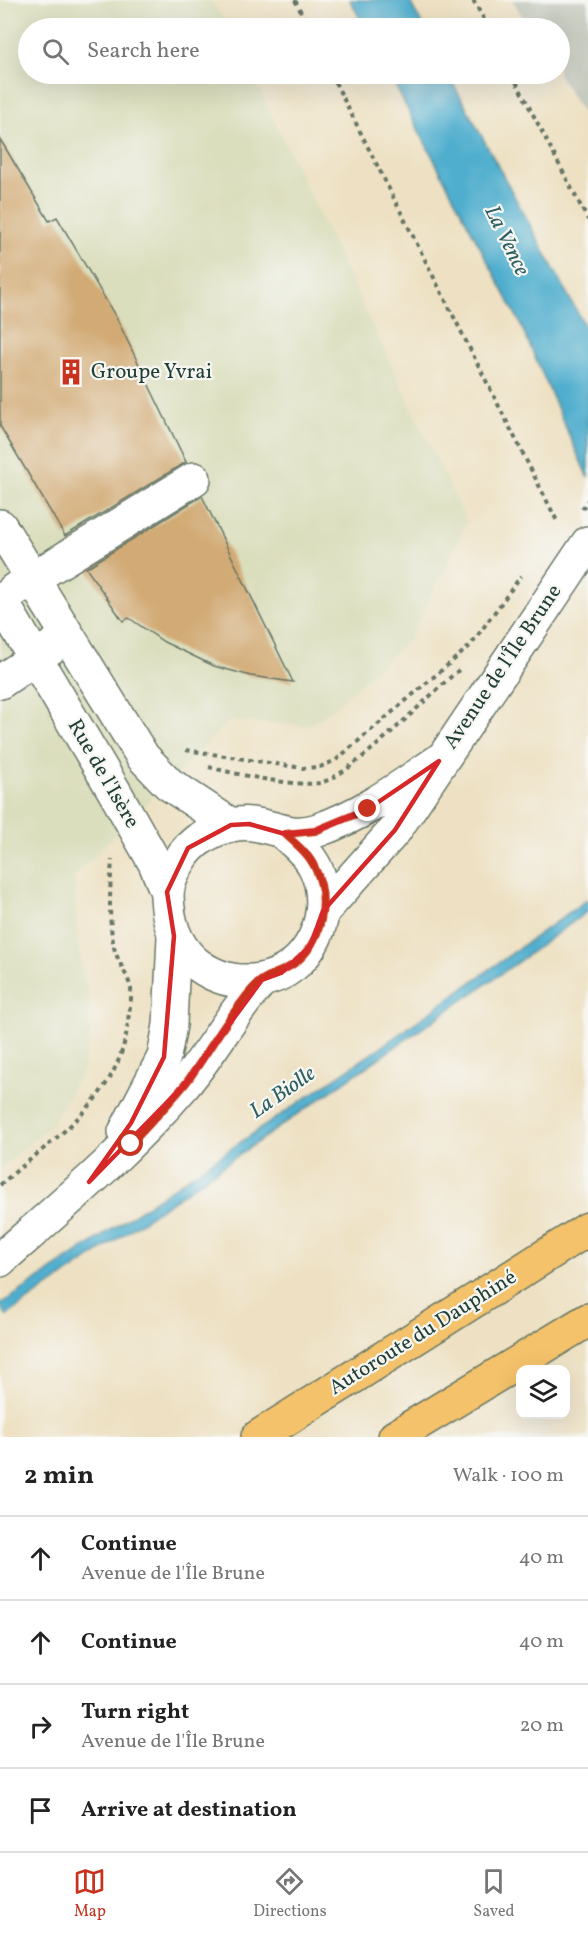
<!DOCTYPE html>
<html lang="en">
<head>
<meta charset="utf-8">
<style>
  body { margin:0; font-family:Vollkorn,serif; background:#f2f2f2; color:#222 }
  .controls { position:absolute; right:18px; bottom:18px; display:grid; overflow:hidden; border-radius:12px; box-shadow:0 6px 24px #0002 }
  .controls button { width:54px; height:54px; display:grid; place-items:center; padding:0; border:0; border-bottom:2px solid #e0e0e0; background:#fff; color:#222; font:30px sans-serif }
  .stop { position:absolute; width:18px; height:18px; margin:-14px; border:4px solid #c8321e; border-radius:50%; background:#fff }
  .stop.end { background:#c8321e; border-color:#fff; box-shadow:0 2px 6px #0008 }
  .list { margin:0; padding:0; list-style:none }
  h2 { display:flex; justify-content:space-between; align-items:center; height:78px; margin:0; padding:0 24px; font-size:26px }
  h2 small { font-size:20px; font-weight:400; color:#767676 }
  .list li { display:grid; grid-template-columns:39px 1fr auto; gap:18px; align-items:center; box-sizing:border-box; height:84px; padding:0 24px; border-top:2px solid #e0e0e0 }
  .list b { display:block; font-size:22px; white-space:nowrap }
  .list p { margin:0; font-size:20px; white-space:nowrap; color:#767676 }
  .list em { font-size:20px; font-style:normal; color:#767676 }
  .icon { flex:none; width:33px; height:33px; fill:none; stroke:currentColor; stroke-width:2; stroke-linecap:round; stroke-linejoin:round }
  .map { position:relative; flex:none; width:588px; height:1437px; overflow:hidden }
  .search { position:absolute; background:#fff; box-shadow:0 6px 24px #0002; left:18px; right:18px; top:18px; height:66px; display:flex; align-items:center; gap:15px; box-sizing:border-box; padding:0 21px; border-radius:33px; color:#767676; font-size:22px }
  .sheet { height:414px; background:#fff }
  nav { display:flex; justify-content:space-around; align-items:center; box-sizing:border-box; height:84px; border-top:2px solid #e0e0e0; background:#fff; font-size:16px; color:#767676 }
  nav a { display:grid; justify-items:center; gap:3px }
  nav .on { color:#c8321e }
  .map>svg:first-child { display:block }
  .built { fill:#dbdebd }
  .industrial { fill:#c1c6ba }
  .water { fill:#50aece; stroke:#387681; stroke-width:1.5 }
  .building { fill:#d2aa74 }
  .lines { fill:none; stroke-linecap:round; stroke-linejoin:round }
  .minor-casing { stroke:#677666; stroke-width:36 }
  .highway-casing { stroke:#677666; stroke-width:36 }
  .path { stroke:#677666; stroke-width:4; stroke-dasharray:4.5 4.5; stroke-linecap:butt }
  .minor { stroke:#fff; stroke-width:33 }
  .highway { stroke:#f4c26a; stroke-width:33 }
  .route { stroke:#c8321e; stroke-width:8 }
  .marked { fill:none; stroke:#d62828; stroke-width:4.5; stroke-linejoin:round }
  .labels { text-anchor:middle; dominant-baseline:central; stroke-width:4.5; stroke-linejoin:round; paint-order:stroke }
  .poi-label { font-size:21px; fill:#1f3d34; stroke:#f6f6f2; text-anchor:start }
  .street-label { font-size:21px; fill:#1f3d34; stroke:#f6f6f2 }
  .water-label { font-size:22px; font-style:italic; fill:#2e5f62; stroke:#f6f6f2 }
</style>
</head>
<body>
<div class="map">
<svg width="588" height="1437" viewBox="0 0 588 1437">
  <rect width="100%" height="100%" fill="#f6f6f2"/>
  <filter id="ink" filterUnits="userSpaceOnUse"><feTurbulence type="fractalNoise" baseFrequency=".0167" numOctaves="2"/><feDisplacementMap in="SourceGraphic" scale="12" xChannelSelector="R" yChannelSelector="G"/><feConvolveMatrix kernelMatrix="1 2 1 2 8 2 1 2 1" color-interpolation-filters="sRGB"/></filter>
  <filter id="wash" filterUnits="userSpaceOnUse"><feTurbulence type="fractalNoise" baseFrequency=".008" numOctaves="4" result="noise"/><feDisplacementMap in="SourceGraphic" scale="24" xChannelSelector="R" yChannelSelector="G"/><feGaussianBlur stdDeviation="1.35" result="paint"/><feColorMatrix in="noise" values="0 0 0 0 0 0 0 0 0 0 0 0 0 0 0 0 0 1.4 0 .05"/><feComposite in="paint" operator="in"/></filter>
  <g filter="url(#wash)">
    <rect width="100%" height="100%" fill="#eee1c3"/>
    <polygon class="built" points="0,0 211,0 230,28 28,28 28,74 252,74 467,522 410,639 321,719 306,726 230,721 74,876 79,951 89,999 89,1041 83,1070 52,1124 0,1169"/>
    <polygon class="industrial" points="512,0 588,0 588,122 558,74 560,28 530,28"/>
    <g class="water">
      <polygon points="350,0 409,0 424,28 365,28"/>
      <polygon points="389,74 448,74 588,332 588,478 519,321"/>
      <polygon points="588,899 588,911 518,962 6,1316 0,1305 378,1049"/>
    </g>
    <g id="blocks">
      <g class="building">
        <polygon points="0,139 49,221 57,217 117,319 186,462 65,536 0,426"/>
        <polygon points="202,496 293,682 251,676 214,666 164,642 129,618 123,621 86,568"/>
      </g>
    </g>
  </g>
  <g filter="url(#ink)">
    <use href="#blocks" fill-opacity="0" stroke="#677666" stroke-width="1.5"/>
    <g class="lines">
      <g class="minor-casing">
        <g id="minor">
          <polyline points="0,526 143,757 169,784 231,825"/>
          <polyline points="14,590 194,479"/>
          <polyline points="0,599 113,789 155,863 167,892"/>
          <polyline points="0,682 53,646"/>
          <path d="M285,834C296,844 308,853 315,867C337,912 311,972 260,980C235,984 212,977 193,961C174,943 168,921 167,896C167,881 176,866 184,854C198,835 228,821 252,824C276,827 291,839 318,830C364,814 399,788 439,761"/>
          <polyline points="323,911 395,830 588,543"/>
          <polyline points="125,1132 164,1057 170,1025 174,936"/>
          <path d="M0,1260C64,1204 127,1151 183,1086C212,1052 232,1013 262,980"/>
        </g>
      </g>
      <g class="highway-casing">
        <g id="highway">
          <polyline points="258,1437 588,1229"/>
          <polyline points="395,1437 588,1320"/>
        </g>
      </g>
      <g class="path">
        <polyline points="295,0 309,28"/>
        <polyline points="473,0 489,28"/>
        <polyline points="331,74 558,523"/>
        <polyline points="512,74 588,220"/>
        <polyline points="582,509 588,500"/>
        <polyline points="186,750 302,768 320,767 336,760 470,646 521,576"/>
        <path d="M209,767C235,774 294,787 319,783C353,776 428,695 459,670"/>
        <path d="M0,1185C53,1138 121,1099 128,1021C129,1011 132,999 131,989C128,975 117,961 114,947C108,919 110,889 112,860"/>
      </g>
      <use href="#minor" class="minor"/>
      <use href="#highway" class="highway"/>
    </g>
  </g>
  <g class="lines" filter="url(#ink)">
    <path class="route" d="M131,1144C149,1124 169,1104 186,1083C205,1057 221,1028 241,1003C246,996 255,985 262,980C273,973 285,971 295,963C323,941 330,899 315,868C309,854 296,844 285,834L315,831L368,809"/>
  </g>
  <path class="marked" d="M439,761L395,830L323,911L310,947L281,973L262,980L185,1084L89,1182L131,1123L164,1057L174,936L167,892L188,848L231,825L249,824L285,834L315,831L368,809Z"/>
  <defs>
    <g id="building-bare" transform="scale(2.07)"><path d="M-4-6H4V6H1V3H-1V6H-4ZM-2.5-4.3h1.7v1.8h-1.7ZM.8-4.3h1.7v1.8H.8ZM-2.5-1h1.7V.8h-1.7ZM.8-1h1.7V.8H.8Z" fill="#c8321e" stroke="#f6f6f2" stroke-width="2.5" paint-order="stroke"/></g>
  </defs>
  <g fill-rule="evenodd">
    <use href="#building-bare" x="71" y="372"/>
  </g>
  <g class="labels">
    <g class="poi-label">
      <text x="91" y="372">Groupe Yvrai</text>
    </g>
    <g class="street-label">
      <text transform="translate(503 667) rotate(-56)">Avenue de l'Île Brune</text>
      <text transform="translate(103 774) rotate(60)">Rue de l'Isère</text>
      <text transform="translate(423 1333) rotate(-32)">Autoroute du Dauphiné</text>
    </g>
    <g class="water-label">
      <text transform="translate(506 241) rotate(64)">La Vence</text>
      <text transform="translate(283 1093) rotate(-35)">La Biolle</text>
    </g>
  </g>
</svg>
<div class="controls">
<button><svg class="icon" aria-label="layers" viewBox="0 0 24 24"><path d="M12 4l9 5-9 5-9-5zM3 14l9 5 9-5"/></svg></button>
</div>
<div class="stop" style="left:131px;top:1144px"></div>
<div class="stop end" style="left:368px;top:809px"></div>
<div class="search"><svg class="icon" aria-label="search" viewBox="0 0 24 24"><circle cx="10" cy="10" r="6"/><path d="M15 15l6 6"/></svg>Search here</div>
</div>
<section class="sheet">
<h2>2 min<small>Walk · 100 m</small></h2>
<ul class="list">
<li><svg class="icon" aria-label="ahead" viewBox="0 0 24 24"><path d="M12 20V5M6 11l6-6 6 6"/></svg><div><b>Continue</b><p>Avenue de l'Île Brune</p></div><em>40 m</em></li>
<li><svg class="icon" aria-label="ahead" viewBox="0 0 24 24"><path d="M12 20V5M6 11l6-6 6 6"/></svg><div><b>Continue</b></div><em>40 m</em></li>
<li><svg class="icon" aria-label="right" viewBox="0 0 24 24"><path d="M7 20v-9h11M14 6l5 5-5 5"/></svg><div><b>Turn right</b><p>Avenue de l'Île Brune</p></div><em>20 m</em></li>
<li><svg class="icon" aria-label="arrive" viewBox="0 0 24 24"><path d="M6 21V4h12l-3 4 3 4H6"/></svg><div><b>Arrive at destination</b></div></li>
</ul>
</section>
<nav>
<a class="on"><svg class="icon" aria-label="map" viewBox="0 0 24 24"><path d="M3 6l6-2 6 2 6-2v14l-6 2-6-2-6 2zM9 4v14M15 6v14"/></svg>Map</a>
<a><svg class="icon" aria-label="directions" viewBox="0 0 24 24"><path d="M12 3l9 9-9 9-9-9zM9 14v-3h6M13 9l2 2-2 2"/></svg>Directions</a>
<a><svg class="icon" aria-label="saved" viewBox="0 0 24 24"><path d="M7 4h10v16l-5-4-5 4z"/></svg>Saved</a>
</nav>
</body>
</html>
